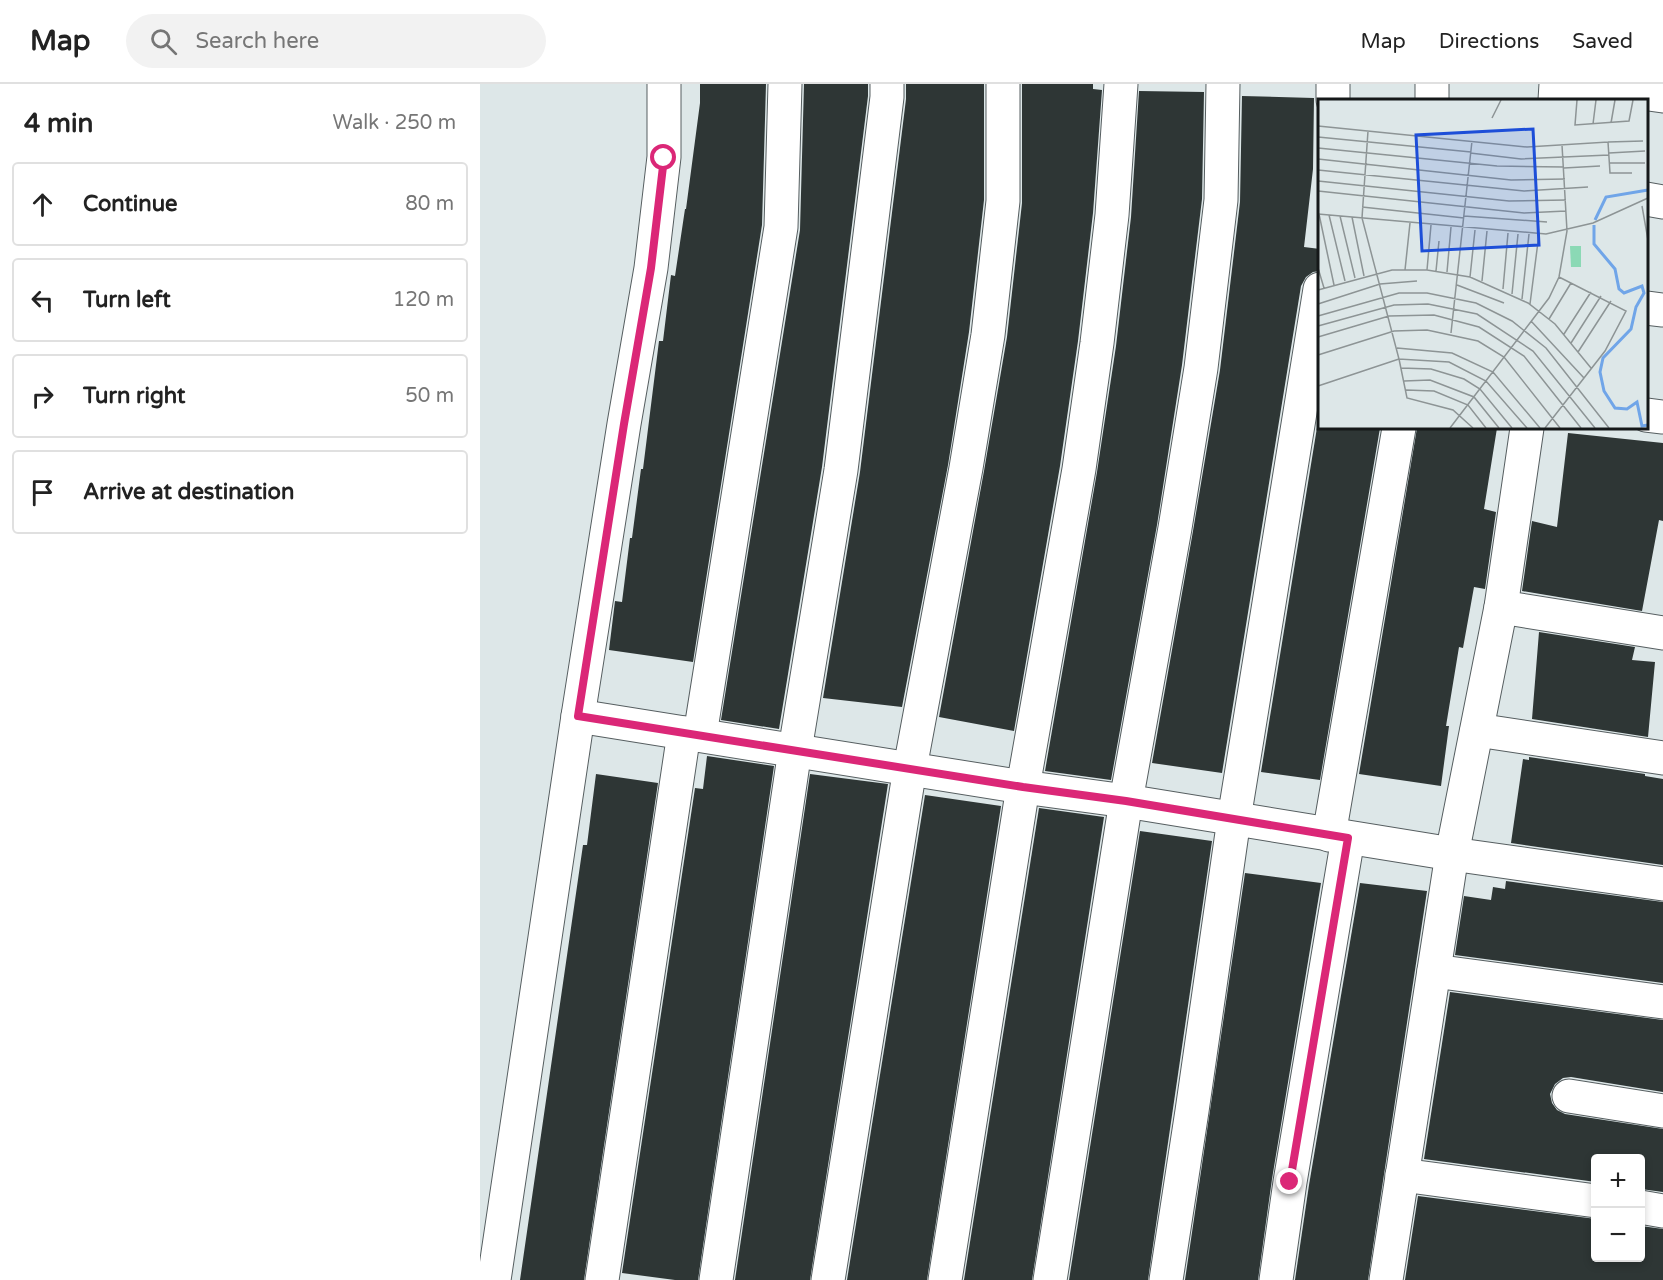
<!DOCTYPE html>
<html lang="en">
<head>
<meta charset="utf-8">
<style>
  body { margin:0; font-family:"Varela Round",sans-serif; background:#f2f2f2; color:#222 }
  .controls { position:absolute; right:18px; bottom:18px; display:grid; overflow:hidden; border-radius:6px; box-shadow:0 3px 9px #0003 }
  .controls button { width:54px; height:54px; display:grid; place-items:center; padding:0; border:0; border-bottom:2px solid #e0e0e0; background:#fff; color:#222; font:30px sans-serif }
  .stop { position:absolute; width:18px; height:18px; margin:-14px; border:4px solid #db2777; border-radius:50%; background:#fff }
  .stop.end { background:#db2777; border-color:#fff; box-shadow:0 2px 6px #0008 }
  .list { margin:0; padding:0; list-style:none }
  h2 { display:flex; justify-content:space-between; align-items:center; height:78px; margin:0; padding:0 24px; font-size:26px }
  h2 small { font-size:20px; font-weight:400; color:#767676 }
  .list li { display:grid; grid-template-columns:39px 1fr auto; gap:18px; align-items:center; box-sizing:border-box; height:84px; margin:0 12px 12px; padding:0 12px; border:2px solid #e0e0e0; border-radius:6px }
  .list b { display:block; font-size:22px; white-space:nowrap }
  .list em { font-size:20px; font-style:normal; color:#767676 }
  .icon { flex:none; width:33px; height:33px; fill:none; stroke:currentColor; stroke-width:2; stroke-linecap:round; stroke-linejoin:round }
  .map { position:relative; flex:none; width:1183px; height:1196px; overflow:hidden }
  header { display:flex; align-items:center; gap:36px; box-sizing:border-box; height:84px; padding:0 30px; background:#fff; border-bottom:2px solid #e0e0e0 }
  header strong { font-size:28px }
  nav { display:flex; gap:33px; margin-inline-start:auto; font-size:21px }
  .search { width:420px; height:54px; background:#f2f2f2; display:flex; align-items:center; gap:15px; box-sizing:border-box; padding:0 21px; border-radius:33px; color:#767676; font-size:22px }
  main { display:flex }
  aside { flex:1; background:#fff }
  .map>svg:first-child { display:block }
  .building { fill:#2e3635 }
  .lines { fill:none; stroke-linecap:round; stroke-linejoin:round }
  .street-casing { stroke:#565e60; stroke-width:35 }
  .street { stroke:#fff; stroke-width:33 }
  .route { stroke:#db2777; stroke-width:8 }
  .inset-river { fill:none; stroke:#70a5e8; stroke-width:3 }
  .inset-road { fill:none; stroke:#8d9495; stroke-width:1.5 }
  .view { fill:#1d4ed8; fill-opacity:0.15; stroke:#1d4ed8; stroke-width:3 }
  .inset-edge { fill:none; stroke:#151819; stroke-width:3 }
</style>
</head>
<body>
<header>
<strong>Map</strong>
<div class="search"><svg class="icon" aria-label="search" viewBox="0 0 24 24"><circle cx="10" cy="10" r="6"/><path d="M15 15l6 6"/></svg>Search here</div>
<nav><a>Map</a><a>Directions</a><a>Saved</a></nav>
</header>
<main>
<aside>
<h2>4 min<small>Walk · 250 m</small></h2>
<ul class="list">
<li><svg class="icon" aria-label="ahead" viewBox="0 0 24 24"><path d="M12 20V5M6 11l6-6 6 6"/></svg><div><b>Continue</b></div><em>80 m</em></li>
<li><svg class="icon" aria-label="left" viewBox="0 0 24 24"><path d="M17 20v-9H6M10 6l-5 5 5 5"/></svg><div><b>Turn left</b></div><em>120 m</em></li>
<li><svg class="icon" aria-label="right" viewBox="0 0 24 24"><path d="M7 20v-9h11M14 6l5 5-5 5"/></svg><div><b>Turn right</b></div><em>50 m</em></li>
<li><svg class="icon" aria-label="arrive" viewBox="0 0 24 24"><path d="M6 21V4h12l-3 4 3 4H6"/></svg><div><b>Arrive at destination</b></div></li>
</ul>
</aside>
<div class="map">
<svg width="1183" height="1196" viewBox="0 0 1183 1196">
  <rect width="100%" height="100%" fill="#dde7e8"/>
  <g class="building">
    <polygon points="220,0 286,0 282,141 213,578 129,566 135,517 142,518 150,454 152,454 161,385 163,385 179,257 183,257 191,191 195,192 205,125 206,125 220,19"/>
    <polygon points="324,0 388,0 388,12 342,383 299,645 241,636 320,146"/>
    <polygon points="426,0 504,0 504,116 489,248 468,381 422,623 343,614 380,388 426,15"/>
    <polygon points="542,0 613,0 613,5 622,6 613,129 598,257 580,382 534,647 459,633 504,387 527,253 542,119"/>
    <polygon points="659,7 724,8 722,115 702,281 677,441 631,696 565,687 617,388 636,262 651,133"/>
    <polygon points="762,12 834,14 833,85 824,163 840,165 840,187 833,188 826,193 821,202 742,689 672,679 713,447 740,286 760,118"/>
    <polygon points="840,325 840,344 900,344 840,696 781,688"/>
    <polygon points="937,344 1017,344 1004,425 1016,428 1005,505 994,503 983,564 979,563 966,642 969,642 961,702 879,690"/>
    <polygon points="1088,349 1183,359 1183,437 1179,436 1162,527 1042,507 1052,437 1077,443"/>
    <polygon points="1059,548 1155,563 1152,576 1175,578 1168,653 1052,635"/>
    <polygon points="227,672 294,682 218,1196 195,1196 142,1189 215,704 223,705"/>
    <polygon points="1049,673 1165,690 1165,692 1183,695 1183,781 1031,759 1043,675 1049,676"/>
    <polygon points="116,690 178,699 104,1196 40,1196 103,761 107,761"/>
    <polygon points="330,690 408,700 330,1196 255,1196"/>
    <polygon points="445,711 521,722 447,1196 367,1196"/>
    <polygon points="559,724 624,733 552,1196 484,1196"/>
    <polygon points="660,747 732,757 668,1196 589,1196"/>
    <polygon points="765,789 841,799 792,1095 778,1196 705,1196"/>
    <polygon points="1026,797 1183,818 1183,899 975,871 984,812 1011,816 1013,803 1025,805"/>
    <polygon points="880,799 947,807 888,1196 815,1196 829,1101"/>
    <polygon points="970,908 1183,936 1183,1008 1091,993 1083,994 1075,1000 1070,1010 1072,1019 1077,1026 1085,1030 1183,1045 1183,1108 1161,1105 1161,1074 1116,1074 1116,1098 944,1075"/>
    <polygon points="938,1112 1116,1135 1116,1173 1161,1173 1161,1142 1183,1145 1183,1196 925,1196"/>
  </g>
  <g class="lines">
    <g class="street-casing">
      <g id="street">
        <polyline points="1097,0 1183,12"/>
        <polyline points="853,16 853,0"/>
        <polyline points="952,16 952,0"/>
        <polyline points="1075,16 1076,0"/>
        <polyline points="1166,115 1183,118"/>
        <polyline points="1166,224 1183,226"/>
        <polyline points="1166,331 1183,333"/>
        <polyline points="1021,523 1183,549"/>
        <polyline points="98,632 543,703 646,717 972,770 1183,800"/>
        <polyline points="997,646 1183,674"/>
        <polyline points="220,651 301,143 305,0"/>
        <polyline points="849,751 919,344"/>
        <polyline points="954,887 1183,918"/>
        <polyline points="1089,1012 1183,1027"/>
        <polyline points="922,1091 1116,1117"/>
        <polyline points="1160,1123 1183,1127"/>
        <polyline points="14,1196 98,632 144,340 171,184 184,73 184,0"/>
        <polyline points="122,1196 204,649"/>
        <polyline points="236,1196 315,666 361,386 407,13 407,0"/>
        <polyline points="348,1196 430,684 486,384 508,251 523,117 523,0"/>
        <polyline points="465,1196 543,703 599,385 617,259 632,131 641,0"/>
        <polyline points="570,1196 646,717 695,444 721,284 741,116 743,0"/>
        <polyline points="686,1196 712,1027 754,735 840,205"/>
        <polyline points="796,1196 810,1098 868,754"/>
        <polyline points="906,1196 972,770 1021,523 1047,344"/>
      </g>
    </g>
    <use href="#street" class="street"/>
  </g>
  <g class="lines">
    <polyline class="route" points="184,74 171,184 144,340 98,632 543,703 646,717 868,754 810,1098"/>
  </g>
  <g transform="translate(838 15)">
    <rect width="330" height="330" fill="#dde7e8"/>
    <path d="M252,147H263V168H253Z" fill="#8bd9b5"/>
    <path class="inset-river" d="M277,121L288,98L330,91M276,126V145L297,170L301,190L306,194L324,187L326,194L318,208L313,230L285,259L282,273L286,292L297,309L309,310L319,303L324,327L330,326"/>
    <path class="inset-road" d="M259,1L257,26L311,22L315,1M174,19L183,1M293,24L297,1M275,25L278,1M0,27L209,48L290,43L292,74H314M0,38L153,53M290,43L325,42M0,49L179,67L246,68M152,54L203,60L291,56M291,54L327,52M0,60L193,81L247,80M292,64H327M246,69L282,67M0,71L206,92L270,88M0,82L191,102L248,101M0,92L206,114L248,112M324,107L330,141M44,108L146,119M0,115L228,135L275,124L330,99M1,115L16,186M11,116L27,182M22,117L37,179M146,117L229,123M34,118L46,177M0,169L6,189M87,171L92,124M109,171L113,126M118,172L121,142M129,173L133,128M152,178L157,131M164,182L169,132M139,186L186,204M185,190L190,134M0,191L74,171H109L152,178L210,204L237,225L273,269M194,195L200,135M204,200L211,135M0,205L62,185L99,182M212,205L221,135M0,217L81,194H109L158,204L194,222L228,249L291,329M231,220L253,184M213,222L266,279M0,227L76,206L110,205L159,215L215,252L277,329M133,234L154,42M246,235L273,193M0,238L71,217L116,216L161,228L206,257L263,329M253,244L283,197M79,249L134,254L175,273L222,329M260,253L293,202M0,256L76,232L109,231L160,242L186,258L242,329M83,269L113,270L146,280L162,290L194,329M86,282L112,281L156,298L181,329M0,287L81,260L44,119L50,32M88,291L116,292L150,306L168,329M132,329L231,199L241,178L249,132L244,46M155,329L135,311L89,299L81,260L131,263L168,282L209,329M227,329L287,252L308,212L241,178"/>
    <path class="view" d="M215,30L221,146L104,152L98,36Z"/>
    <rect width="330" height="330" class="inset-edge"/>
  </g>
</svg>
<div class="controls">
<button>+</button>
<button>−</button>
</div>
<div class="stop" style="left:184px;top:74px"></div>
<div class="stop end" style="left:810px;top:1098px"></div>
</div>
</main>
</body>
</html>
